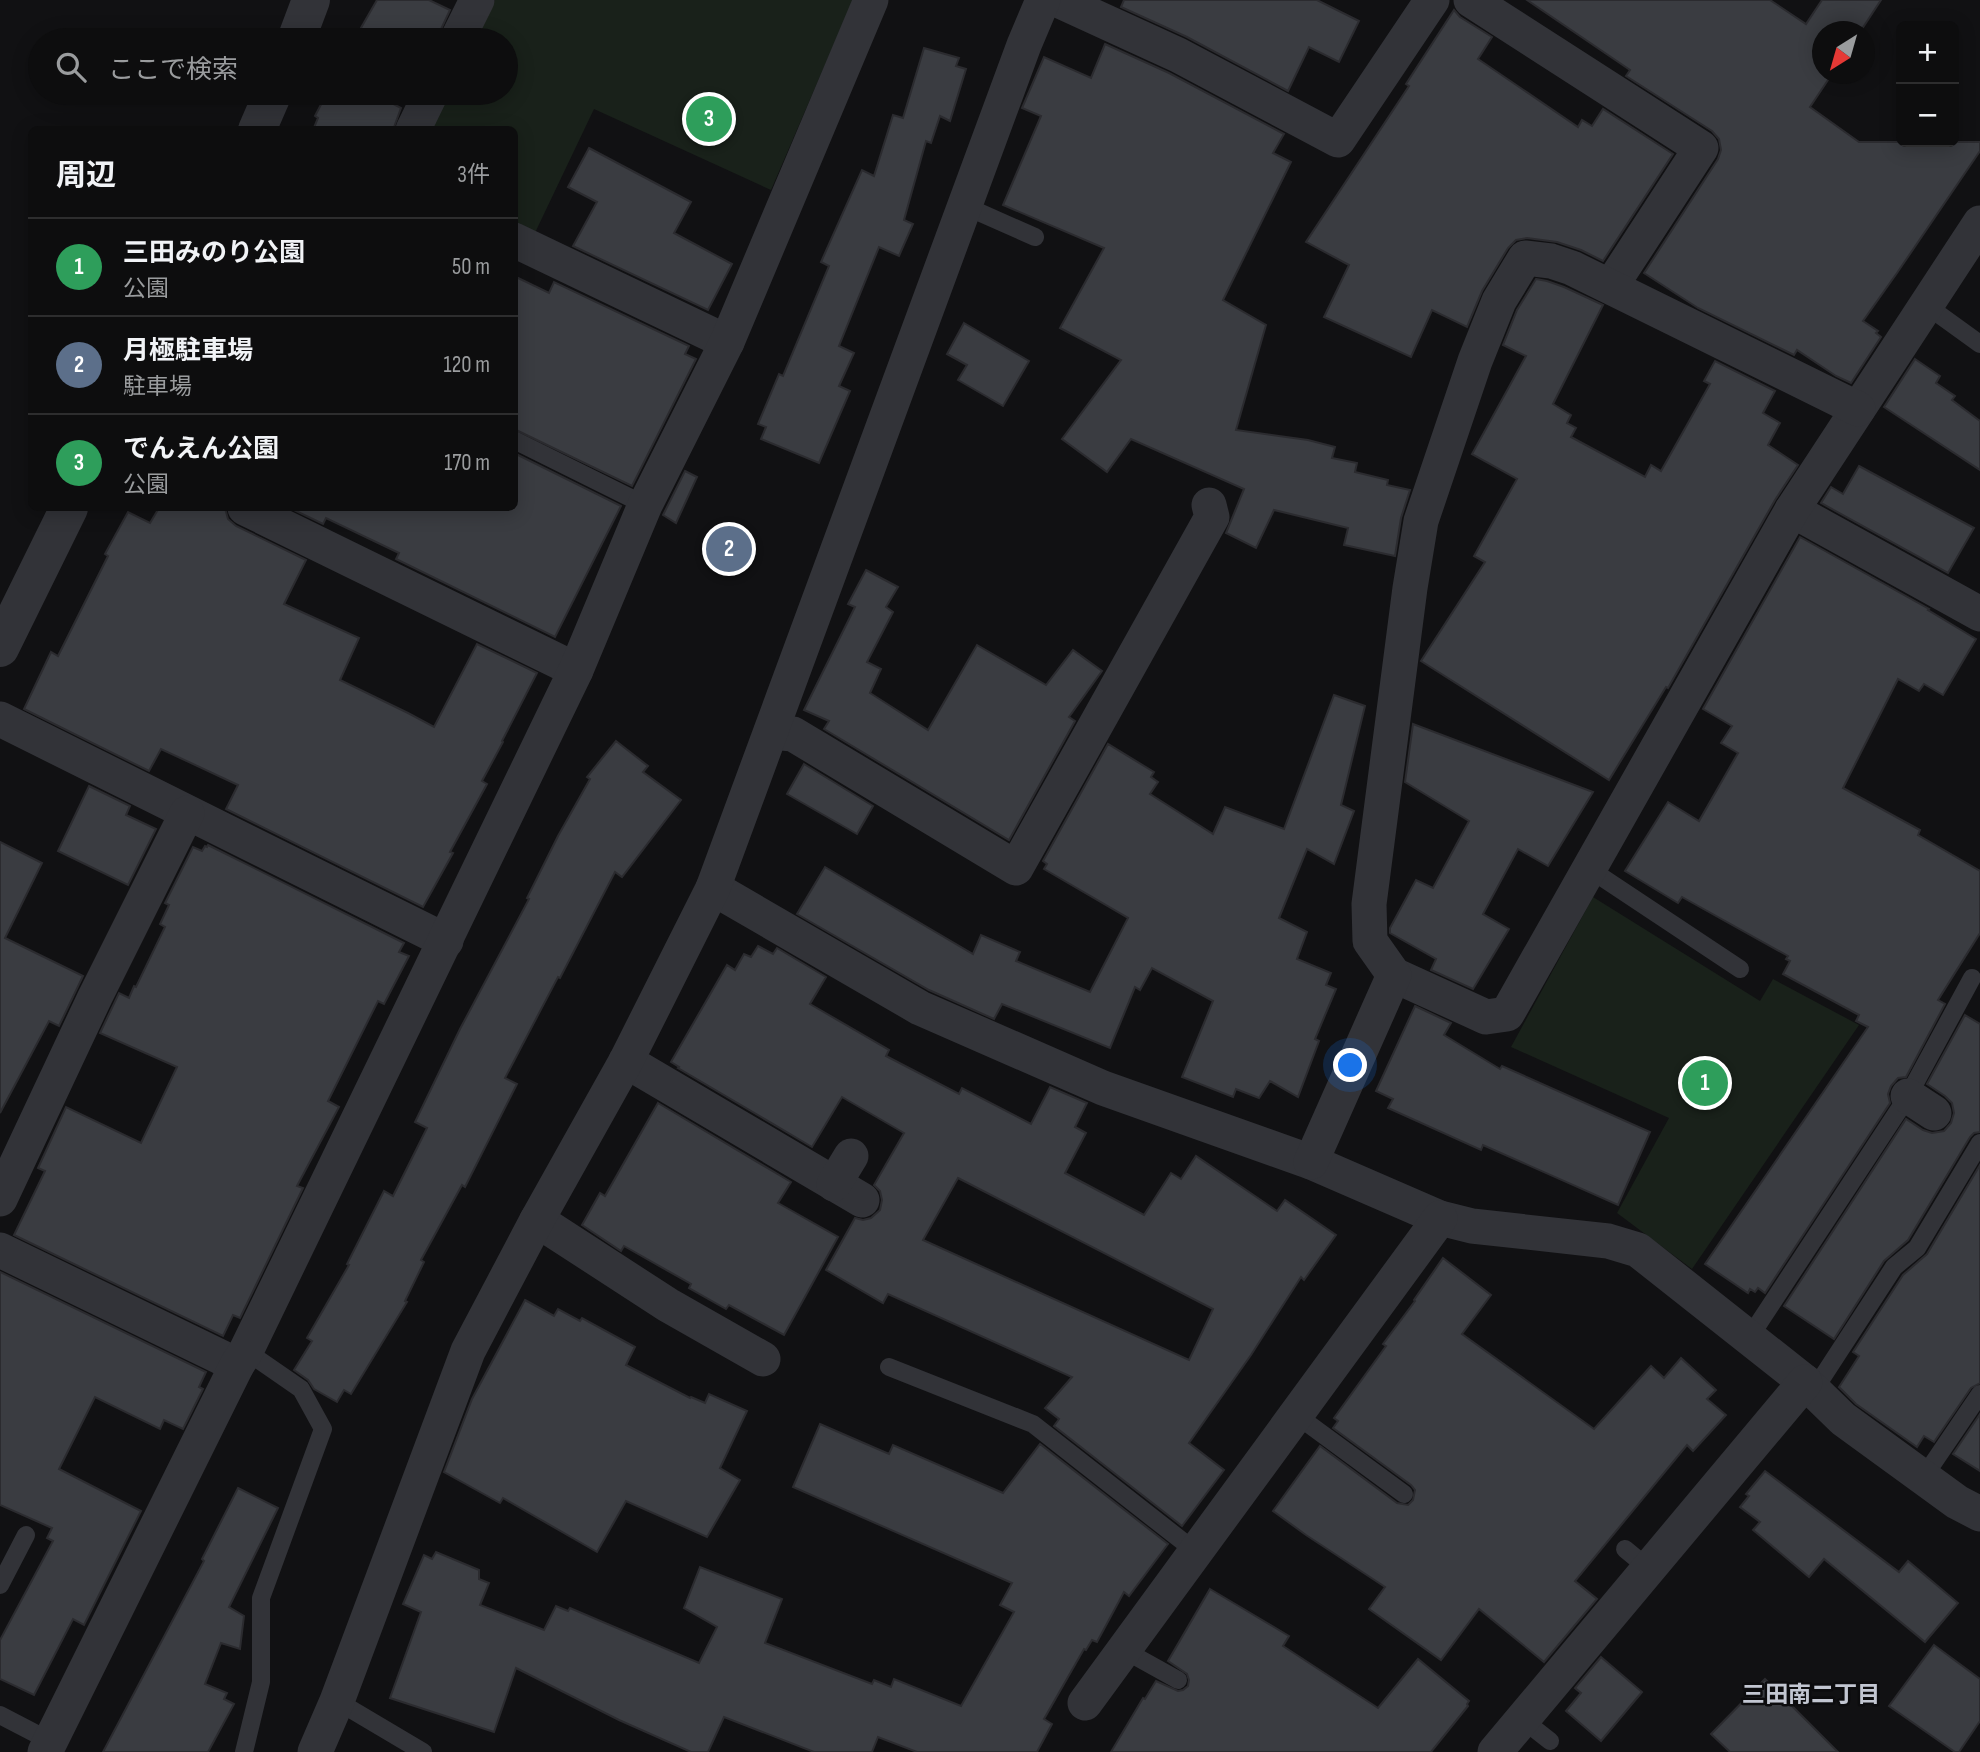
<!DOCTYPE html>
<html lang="ja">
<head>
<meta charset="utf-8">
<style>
  body { margin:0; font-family:"Sofia Sans Condensed","Noto Sans JP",sans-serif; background:#1b1b1c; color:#f1f3f6 }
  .controls { position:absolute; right:21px; top:21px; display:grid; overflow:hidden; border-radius:10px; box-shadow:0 4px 18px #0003 }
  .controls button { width:63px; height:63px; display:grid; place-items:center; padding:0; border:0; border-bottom:2px solid #2d2d2e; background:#0d0d0e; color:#f1f3f6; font:35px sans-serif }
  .compass { position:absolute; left:1812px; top:21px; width:63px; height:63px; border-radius:50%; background:#0d0d0e; box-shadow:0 4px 18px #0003; rotate:217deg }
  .you { position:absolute; left:1351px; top:1066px; width:24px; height:24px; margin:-18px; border:5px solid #fff; border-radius:50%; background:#1a73e8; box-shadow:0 0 0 10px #1a73e833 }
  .badge { display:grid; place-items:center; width:46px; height:46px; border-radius:50%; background:#0b8043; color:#fff; font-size:23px; font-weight:700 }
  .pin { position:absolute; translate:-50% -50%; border:4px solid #fff; box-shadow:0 2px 7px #0006 }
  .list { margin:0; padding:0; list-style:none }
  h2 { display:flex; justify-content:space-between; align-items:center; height:91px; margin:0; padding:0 28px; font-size:30px }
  h2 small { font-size:23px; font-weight:400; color:#9a9c9e }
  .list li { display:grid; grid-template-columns:46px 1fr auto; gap:21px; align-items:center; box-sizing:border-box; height:98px; padding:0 28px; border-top:2px solid #2d2d2e }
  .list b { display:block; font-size:26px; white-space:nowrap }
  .list p { margin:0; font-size:23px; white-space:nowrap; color:#9a9c9e }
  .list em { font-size:23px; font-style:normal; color:#9a9c9e }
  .icon { flex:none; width:38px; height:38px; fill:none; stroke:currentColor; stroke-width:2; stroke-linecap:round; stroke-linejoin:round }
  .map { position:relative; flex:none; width:1980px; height:1752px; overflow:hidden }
  .search { position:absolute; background:#0d0d0e; box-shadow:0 4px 18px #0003; left:28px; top:28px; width:490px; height:77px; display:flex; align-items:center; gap:18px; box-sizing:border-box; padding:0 24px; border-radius:38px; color:#9a9c9e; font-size:26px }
  .panel { position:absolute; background:#0d0d0e; box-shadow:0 4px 18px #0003; left:28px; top:126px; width:490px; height:385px; border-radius:10px }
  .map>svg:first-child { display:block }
  .green { fill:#19211a }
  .building { fill:#3a3c41; stroke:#2b2b2f; stroke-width:2; fill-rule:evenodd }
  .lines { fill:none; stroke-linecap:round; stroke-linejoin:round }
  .service { stroke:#323338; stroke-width:18 }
  .minor { stroke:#323338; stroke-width:35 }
  .tertiary { stroke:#323338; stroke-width:38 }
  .labels { text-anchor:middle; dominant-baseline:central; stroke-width:5; stroke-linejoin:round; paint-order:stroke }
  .neighbourhood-label { font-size:23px; font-weight:bold; fill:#c2c6d1; stroke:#0c0c0e }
</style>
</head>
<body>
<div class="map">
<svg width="1980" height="1752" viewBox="0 0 1980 1752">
  <rect width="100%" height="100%" fill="#111113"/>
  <g class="green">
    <polygon points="495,0 853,0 771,190 594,109 533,237 515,229 514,130 430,130 449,93 506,93 506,40 475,40"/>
    <polygon points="1593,897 1760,1001 1773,979 1859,1025 1692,1269 1617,1213 1669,1118 1511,1047"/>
  </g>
  <g class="building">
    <polygon points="377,0 429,0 450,10 436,40 354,40"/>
    <polygon points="1124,0 1317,0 1359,21 1339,62 1309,47 1288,91 1187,37 1121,7"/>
    <polygon points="1527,0 1770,0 1806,24 1822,0 1881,0 1860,32 1823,32 1823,74 1832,74 1810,107 1859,142 1980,142 1980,151 1897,273 1863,321 1878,331 1876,333 1881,337 1851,383 1836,376 1797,350 1794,355 1698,308 1644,273 1718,159 1721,150 1719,139 1712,131 1626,76 1630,70"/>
    <polygon points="1454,10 1460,17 1492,37 1478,59 1578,127 1582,120 1592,126 1603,109 1673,154 1603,261 1581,250 1557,242 1527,238 1516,240 1508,248 1482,291 1467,327 1432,310 1411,357 1324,317 1349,265 1306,242 1409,86 1406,84"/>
    <polygon points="1105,44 1169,73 1284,134 1273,153 1291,162 1223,300 1266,325 1236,430 1308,440 1335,447 1332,458 1357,463 1355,472 1388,480 1387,485 1410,490 1401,518 1395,556 1344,545 1348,528 1274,510 1256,548 1226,533 1244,489 1131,439 1107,472 1062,439 1121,360 1060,328 1104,248 1003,205 1041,116 1022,108 1044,57 1091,78"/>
    <polygon points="924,48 959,58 956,66 966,69 950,121 940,116 931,143 926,141 904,220 913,224 899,256 879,247 839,346 854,353 839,386 850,391 819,463 761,439 766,427 758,424 779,374 783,376 829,266 821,262 862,170 874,176 893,115 903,118"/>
    <polygon points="327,93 373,93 401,108 393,130 313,130 318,118 315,116"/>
    <polygon points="589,148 691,202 674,233 732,264 708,310 573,246 597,202 568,187"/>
    <polygon points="514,276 549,293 554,282 689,346 685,354 696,359 632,486 514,429"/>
    <polygon points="1536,279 1547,281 1564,287 1603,305 1553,404 1571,415 1567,423 1576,428 1571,437 1645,477 1651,465 1661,471 1710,384 1704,381 1715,361 1775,391 1763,413 1780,423 1768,445 1798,465 1775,500 1668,688 1666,687 1609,780 1421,661 1485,562 1474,556 1517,479 1472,454 1526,356 1503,345 1517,310"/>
    <polygon points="964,323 1029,361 1003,406 958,380 967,365 947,354"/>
    <polygon points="1915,359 1940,376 1936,383 1955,396 1952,400 1980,421 1980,470 1884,407"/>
    <polygon points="514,453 621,506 555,637 396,559 399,553 326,518 323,524 290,508 514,508"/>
    <polygon points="1859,466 1974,528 1948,573 1821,503 1831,487 1843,494"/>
    <polygon points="685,471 697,477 676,523 663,515"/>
    <polygon points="159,508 225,508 228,519 236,526 306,560 284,604 359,638 340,680 408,713 434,727 477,644 537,673 502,741 503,742 482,781 487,784 450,852 453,853 423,907 226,809 238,785 161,749 149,771 24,709 51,652 58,656 108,556 105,554 128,512 150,523"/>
    <polygon points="1800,537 1929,609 1928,610 1976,639 1943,695 1924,684 1919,691 1898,679 1843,788 1920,830 1918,835 1980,871 1980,933 1938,1000 1945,1004 1906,1077 1898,1078 1891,1086 1888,1094 1890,1103 1765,1293 1758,1288 1755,1292 1750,1289 1748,1293 1705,1264 1868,1027 1856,1021 1859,1015 1783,974 1790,961 1786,959 1788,956 1682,897 1678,903 1625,871 1668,802 1699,821 1738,753 1721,743 1732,726 1703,709"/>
    <polygon points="866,570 898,587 886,607 893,612 867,662 881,669 870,693 928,730 977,645 1046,685 1073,650 1102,671 1069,717 1075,721 1009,840 824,729 829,721 804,710 855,607 848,604"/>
    <polygon points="1334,695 1365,706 1341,805 1354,811 1334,864 1307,849 1279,918 1307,932 1297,959 1331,973 1326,985 1336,989 1315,1039 1319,1041 1298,1097 1270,1081 1259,1098 1236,1089 1233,1097 1182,1077 1213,1001 1152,968 1140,990 1135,987 1110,1048 1002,1004 994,1019 929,990 797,914 825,867 973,954 981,935 1020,952 1016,961 1090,992 1128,918 1044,869 1047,864 1043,861 1108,744 1154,772 1151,777 1158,782 1150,794 1213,834 1225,807 1284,829"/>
    <polygon points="1413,724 1593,792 1548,866 1518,849 1483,914 1509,929 1473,989 1431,970 1436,959 1390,933 1390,928 1416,880 1433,888 1469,821 1405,782"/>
    <polygon points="616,741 648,766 643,772 681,800 622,877 615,872 560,978 558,977 505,1078 517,1084 465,1187 462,1185 421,1260 424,1262 405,1301 407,1302 351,1394 344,1390 337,1402 314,1389 308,1380 294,1370 312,1341 307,1338 349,1265 347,1264 384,1191 393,1196 427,1128 415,1122 460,1029 529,899 527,898 558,836 590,779 587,777"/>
    <polygon points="804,764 873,806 857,834 787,794"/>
    <polygon points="89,786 130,806 126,815 156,829 128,885 58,851"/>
    <polygon points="0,842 42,863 5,938 83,976 59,1026 49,1021 0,1113"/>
    <polygon points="208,845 404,943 399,952 409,956 384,1004 378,1001 328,1101 339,1107 297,1186 303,1188 240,1318 233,1315 223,1336 14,1235 45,1171 38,1168 66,1107 141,1143 177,1067 100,1033 119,993 129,998 134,986 136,987 165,927 160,924 169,905 165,903 193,847 202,851 205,846 207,847"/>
    <path d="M758,946L773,954L777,948L826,977L810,1004L889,1050L886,1056L959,1094L962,1088L1031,1124L1050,1087L1087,1103L1075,1127L1086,1133L1065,1173L1144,1215L1171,1173L1181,1179L1196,1156L1277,1211L1285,1200L1336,1235L1304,1280L1301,1277L1251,1355L1189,1443L1224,1470L1182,1526L1054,1426L1059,1419L1045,1408L1072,1377L888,1294L883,1303L826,1270L855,1218L863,1220L871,1218L880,1210L882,1200L880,1191L874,1185L904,1133L842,1097L812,1147L678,1068L679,1067L671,1062L727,965L735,970L744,954L751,957ZM958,1178L1213,1309L1189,1360L923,1240Z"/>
    <polygon points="1415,1006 1451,1023 1444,1035 1500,1069 1502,1066 1650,1132 1618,1205 1483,1145 1481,1150 1388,1108 1393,1099 1376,1091"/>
    <polygon points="1965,1015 1980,1024 1980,1132 1974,1133 1970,1137 1908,1240 1884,1261 1834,1339 1784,1306 1906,1119 1923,1130 1932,1133 1944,1131 1951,1123 1954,1113 1952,1103 1945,1096 1927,1084"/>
    <polygon points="658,1103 791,1182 778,1203 838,1237 784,1335 729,1305 726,1309 689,1288 691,1284 624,1246 621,1251 582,1225 600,1193 605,1196"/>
    <polygon points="1980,1165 1980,1383 1971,1388 1934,1442 1924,1436 1917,1447 1856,1404 1839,1387 1859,1356 1853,1352 1903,1275 1927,1254"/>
    <polygon points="1443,1258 1491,1295 1462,1334 1594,1429 1651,1366 1664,1378 1681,1358 1716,1390 1707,1399 1726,1415 1693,1451 1687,1445 1575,1581 1597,1599 1544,1662 1479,1609 1441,1660 1369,1609 1385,1587 1306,1535 1273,1511 1320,1446 1397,1503 1408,1505 1413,1500 1415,1490 1411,1485 1333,1428 1338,1421 1334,1418 1386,1346 1383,1344 1415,1301 1414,1300"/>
    <polygon points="0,1272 206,1372 199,1387 203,1389 183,1429 164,1420 160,1429 95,1397 59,1469 141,1511 84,1625 73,1619 34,1695 0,1679 0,1640 53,1541 47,1538 52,1528 0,1505"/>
    <polygon points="525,1300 554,1316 558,1309 580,1321 582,1318 635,1347 626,1365 690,1398 691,1397 705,1403 709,1394 747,1411 720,1468 740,1480 707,1537 626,1501 597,1552 503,1498 500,1503 444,1472 472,1399"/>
    <polygon points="1980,1414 1980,1471 1953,1454"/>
    <polygon points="820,1424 889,1454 893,1445 1003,1493 1040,1444 1168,1544 1129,1596 1124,1592 1097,1642 1092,1640 1086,1650 1084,1649 1044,1719 1052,1724 1037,1752 917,1752 878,1737 872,1752 814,1752 724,1717 708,1752 691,1752 619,1720 516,1668 494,1732 390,1698 421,1612 403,1604 424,1555 432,1559 436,1552 479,1570 479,1579 489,1583 480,1605 544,1630 556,1606 568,1611 570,1608 699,1663 717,1627 684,1608 700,1567 782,1599 765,1643 872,1684 874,1680 891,1687 894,1679 961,1706 1014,1612 1000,1605 1012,1583 793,1487"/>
    <polygon points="1765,1471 1899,1572 1908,1561 1958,1603 1925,1642 1824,1559 1809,1577 1753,1530 1760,1522 1740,1507 1749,1496 1746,1494"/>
    <polygon points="238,1488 278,1508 229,1607 244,1616 240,1649 221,1643 205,1684 227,1693 224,1699 234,1704 208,1752 103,1752 204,1561 202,1559"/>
    <polygon points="1210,1589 1289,1636 1283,1646 1378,1708 1418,1659 1469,1701 1467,1704 1468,1706 1431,1752 1111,1752 1143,1698 1145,1699 1156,1681 1178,1691 1183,1690 1188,1686 1189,1680 1187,1674 1168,1661"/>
    <polygon points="1934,1645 1980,1679 1980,1721 1959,1752 1955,1752 1889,1706"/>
    <polygon points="1601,1657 1642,1692 1601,1741 1566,1711 1581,1693 1575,1688"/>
    <polygon points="1765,1679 1838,1752 1730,1752 1711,1734"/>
  </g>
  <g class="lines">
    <g class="service">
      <polyline points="965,206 1035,237"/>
      <polyline points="1926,305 1980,344"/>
      <polyline points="514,440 645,505"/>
      <polyline points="1588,868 1740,969"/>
      <polyline points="1749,1338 1908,1096 1972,978"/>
      <polyline points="889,1367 1033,1424 1195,1551"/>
      <polyline points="1814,1390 1894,1267 1917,1248 1980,1143"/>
      <polyline points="1295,1414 1404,1494"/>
      <polyline points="1923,1478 1980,1394"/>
      <polyline points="1625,1549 1648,1568"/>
      <polyline points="0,1585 26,1535"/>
      <polyline points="1124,1650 1178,1680"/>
      <polyline points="337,1701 423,1752"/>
      <polyline points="0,1715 50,1741"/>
      <polyline points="1522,1719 1550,1741"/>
      <polyline points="244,1752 261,1682 261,1598 323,1429 301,1389 246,1351"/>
    </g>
    <g class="minor">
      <polyline points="1058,0 1178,55 1338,140 1432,0"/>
      <polyline points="1471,0 1701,148 1611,286"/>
      <polyline points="457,40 477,0"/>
      <polyline points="413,130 431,93"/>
      <polyline points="514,240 727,342"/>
      <polyline points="245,508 576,670"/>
      <polyline points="1792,510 1980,614"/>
      <polyline points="0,719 446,941"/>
      <polyline points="771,732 793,734 1016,868 1212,517 1209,505"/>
      <polyline points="713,888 920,1008 1103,1088 1311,1162 1440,1218 1472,1226 1608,1241 1638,1250 1805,1382 1843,1419 1957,1502 1980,1514"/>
      <polyline points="1394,975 1486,1017 1507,1014 1792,510 1980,223"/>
      <polyline points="626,1061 862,1200"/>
      <polyline points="1908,1096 1934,1113"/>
      <polyline points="1311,1162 1394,975 1370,941 1369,904 1410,588 1421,521 1475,361 1499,301 1525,258 1551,261 1572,268 1858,409"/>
      <polyline points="834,1184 851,1156"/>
      <polyline points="0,1199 95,997 187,813"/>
      <polyline points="537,1220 668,1305 763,1359"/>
      <polyline points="0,1250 237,1365"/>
      <polyline points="1085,1703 1440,1218"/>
      <polyline points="45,1752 237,1365 246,1351 576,670 645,505 727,342 871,0"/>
      <polyline points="315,1752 337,1701 468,1351 537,1220 626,1061 713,888 1024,45 1043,0"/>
      <polyline points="1495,1752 1805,1382"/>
    </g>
    <g class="tertiary">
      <polyline points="296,40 311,0"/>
      <polyline points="257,130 273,93"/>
      <polyline points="0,648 69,508"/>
    </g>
  </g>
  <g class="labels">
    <g class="neighbourhood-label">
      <text x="1811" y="1695">三田南二丁目</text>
    </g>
  </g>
</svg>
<div class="controls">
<button>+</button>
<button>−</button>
</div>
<svg class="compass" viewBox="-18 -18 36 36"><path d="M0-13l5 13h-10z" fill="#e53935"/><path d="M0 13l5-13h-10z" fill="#9a9c9e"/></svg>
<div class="you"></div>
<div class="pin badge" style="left:1705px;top:1083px;background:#2e9e5b">1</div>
<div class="pin badge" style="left:729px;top:549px;background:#5c6f8a">2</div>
<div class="pin badge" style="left:709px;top:119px;background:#2e9e5b">3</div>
<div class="search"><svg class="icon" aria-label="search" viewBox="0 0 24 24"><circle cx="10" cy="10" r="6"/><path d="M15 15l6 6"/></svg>ここで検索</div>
<section class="panel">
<h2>周辺<small>3件</small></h2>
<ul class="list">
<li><span class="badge" style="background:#2e9e5b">1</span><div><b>三田みのり公園</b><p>公園</p></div><em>50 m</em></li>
<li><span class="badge" style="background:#5c6f8a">2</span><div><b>月極駐車場</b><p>駐車場</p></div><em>120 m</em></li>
<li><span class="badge" style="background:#2e9e5b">3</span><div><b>でんえん公園</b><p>公園</p></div><em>170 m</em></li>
</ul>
</section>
</div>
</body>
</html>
